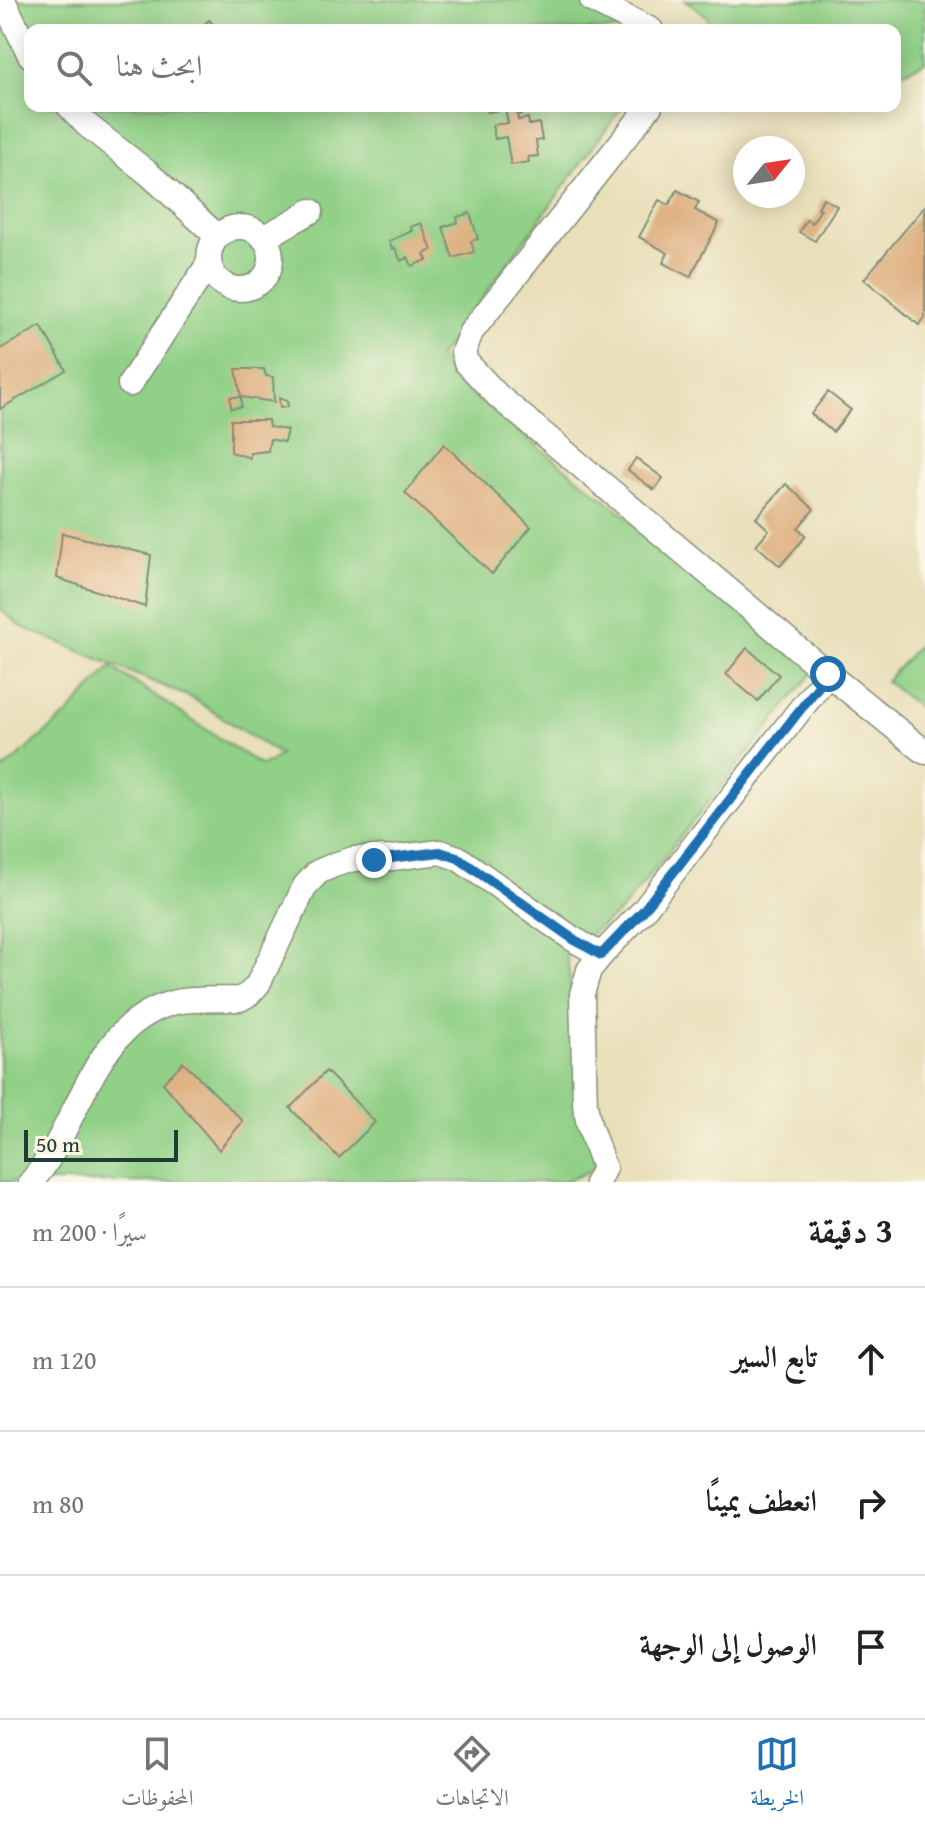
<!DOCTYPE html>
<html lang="ar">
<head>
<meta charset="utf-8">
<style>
  body { margin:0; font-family:"Gentium Book Plus",Amiri,serif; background:#f6f6f6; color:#202124; direction:rtl }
  .compass { position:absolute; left:733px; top:136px; width:72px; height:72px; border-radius:50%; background:#fff; box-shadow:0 4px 20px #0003; rotate:60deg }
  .scale { position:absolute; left:24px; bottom:20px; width:154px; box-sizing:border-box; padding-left:8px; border:4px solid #1f3d34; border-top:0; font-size:22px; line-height:28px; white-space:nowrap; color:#1f3d34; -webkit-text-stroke:6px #fcf5e5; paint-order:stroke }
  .stop { position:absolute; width:24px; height:24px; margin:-18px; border:6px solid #1f6fb2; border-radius:50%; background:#fff }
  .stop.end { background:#1f6fb2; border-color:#fff; box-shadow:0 2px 8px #0008 }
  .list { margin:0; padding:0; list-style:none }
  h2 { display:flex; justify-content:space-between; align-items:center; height:104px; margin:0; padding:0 32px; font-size:34px }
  h2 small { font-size:26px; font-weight:400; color:#757577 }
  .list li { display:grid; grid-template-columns:52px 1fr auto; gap:24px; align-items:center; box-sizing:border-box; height:144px; padding:0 32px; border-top:2px solid #e0e0e0 }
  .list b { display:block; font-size:30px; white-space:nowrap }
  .list em { font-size:26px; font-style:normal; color:#757577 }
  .icon { flex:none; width:44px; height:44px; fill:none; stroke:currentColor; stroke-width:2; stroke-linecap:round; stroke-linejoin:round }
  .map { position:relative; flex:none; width:925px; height:1182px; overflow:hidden; direction:ltr }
  .search { position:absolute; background:#fff; box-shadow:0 4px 20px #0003; left:24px; right:24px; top:24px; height:88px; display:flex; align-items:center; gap:20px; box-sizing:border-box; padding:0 28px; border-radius:16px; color:#757577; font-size:30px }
  .sheet { height:536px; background:#fff }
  nav { display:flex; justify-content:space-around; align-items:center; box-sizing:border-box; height:112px; border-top:2px solid #e0e0e0; background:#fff; font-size:22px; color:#757577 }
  nav a { display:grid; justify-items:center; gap:4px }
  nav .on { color:#1f6fb2 }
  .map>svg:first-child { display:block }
  .green { fill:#91d087; stroke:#58865e; stroke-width:2 }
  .building { fill:#dfb284 }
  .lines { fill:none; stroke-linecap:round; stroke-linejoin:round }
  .minor-casing { stroke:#848e78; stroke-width:27 }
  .minor { stroke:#fff; stroke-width:24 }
  .route { stroke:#1f6fb2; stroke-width:10 }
</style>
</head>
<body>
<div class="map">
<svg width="925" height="1182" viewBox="0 0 925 1182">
  <rect width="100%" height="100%" fill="#fcf5e5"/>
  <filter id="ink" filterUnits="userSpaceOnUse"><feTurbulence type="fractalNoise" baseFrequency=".0125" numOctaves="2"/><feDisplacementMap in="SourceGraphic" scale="16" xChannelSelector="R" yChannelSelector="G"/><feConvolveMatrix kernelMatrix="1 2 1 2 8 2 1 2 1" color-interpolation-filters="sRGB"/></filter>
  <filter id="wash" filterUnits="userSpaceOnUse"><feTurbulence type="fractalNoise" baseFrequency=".006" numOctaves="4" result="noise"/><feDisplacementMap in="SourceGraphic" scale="32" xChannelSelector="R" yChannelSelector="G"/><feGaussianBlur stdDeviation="1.8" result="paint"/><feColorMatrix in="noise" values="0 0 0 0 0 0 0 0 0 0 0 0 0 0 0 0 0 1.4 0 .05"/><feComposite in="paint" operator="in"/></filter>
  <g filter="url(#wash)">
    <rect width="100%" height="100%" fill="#e9e0bb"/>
    <g class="green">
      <polygon points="0,0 581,0 635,30 30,30 30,106 623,106 439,357 452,379 818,666 620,912 566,952 585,1096 597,1168 564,1182 0,1182 0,772 68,714 111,667 262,766 280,755 192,698 22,627 0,609"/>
      <polygon points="685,0 925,0 925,62 895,76 895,30 711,30 707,16"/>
      <polygon points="925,638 925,713 886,681"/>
    </g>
    <g id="blocks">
      <g class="building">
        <polygon points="209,20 218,30 198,30"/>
        <polygon points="486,106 525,106 525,111 523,114 517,115 518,120 528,118 529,125 539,123 542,140 536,141 538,156 528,157 529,162 511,165 506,137 495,139 492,125 508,123 505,109 487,112"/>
        <polygon points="677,190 699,202 695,210 719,223 690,277 663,263 668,253 639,237 659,200 669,205"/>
        <polygon points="823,198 837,206 815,241 799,232 807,219 812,223 821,209 818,208"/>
        <polygon points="925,206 925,318 919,325 864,279"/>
        <polygon points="470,213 478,239 471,241 474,252 453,258 443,227 458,222 457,217"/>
        <polygon points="421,223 432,250 424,254 427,260 412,266 408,257 401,261 395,248 392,249 389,241 412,231 410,227"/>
        <polygon points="41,326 66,370 0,409 0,349"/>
        <polygon points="236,369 264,369 266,376 273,377 274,402 241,397"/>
        <polygon points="828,392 851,410 833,432 811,414"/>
        <polygon points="230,397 241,397 241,407 231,408"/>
        <polygon points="279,398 287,401 288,407 280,408"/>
        <polygon points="231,420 268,420 269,427 287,430 284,442 270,439 268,451 250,453 250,458 231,452"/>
        <polygon points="444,444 531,527 492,574 405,493"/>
        <polygon points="636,458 663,478 654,490 628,470"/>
        <polygon points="786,484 814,509 798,528 806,536 780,566 756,545 769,530 756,518"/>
        <polygon points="62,533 151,555 145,607 57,578"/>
        <polygon points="747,648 779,675 758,701 726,674"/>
        <polygon points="183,1062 243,1121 219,1150 163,1083"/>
        <polygon points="326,1071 375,1122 339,1158 290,1108"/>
      </g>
    </g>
  </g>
  <g filter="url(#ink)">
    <use href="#blocks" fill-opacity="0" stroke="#848e78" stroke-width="2"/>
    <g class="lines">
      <g class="minor-casing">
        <g id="minor">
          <polyline points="3,0 30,55"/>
          <polyline points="592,0 651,30"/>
          <polyline points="69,106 87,125 148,173 217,236"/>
          <polyline points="650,106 471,332 463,352 466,362 498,396 828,674 925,752"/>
          <circle cx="240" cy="258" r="31"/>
          <polyline points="264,238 311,211"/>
          <polyline points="130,384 209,263"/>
          <path d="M31,1182C80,1127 90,1026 172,1003C191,998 219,1000 240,999L249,994L258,984L305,886L318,872L334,865L353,859L392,858L440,852L458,858L573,939L601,955"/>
          <polyline points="597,1182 604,1168 589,1125 585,1104 582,994 589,970 601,955 643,911 828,674"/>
        </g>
      </g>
      <use href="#minor" class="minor"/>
    </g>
  </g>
  <g class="lines" filter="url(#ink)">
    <polyline class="route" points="374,860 440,852 458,858 573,939 601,955 643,911 828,674"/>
  </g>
</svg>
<svg class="compass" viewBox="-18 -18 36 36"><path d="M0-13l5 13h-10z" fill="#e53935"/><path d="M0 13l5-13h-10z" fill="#757577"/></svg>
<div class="scale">50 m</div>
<div class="stop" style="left:828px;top:674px"></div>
<div class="stop end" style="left:374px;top:860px"></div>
<div class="search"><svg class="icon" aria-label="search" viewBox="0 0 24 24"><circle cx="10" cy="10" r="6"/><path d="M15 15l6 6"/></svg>ابحث هنا</div>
</div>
<section class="sheet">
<h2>3 دقيقة<small>سيرًا · 200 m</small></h2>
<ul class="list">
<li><svg class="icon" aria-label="ahead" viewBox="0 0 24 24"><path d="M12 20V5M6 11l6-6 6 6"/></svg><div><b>تابع السير</b></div><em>120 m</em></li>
<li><svg class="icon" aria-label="right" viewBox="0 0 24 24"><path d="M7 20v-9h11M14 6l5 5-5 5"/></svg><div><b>انعطف يمينًا</b></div><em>80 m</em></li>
<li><svg class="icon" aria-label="arrive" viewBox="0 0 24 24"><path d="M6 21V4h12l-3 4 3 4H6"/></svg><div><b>الوصول إلى الوجهة</b></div></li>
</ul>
</section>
<nav>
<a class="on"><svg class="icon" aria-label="map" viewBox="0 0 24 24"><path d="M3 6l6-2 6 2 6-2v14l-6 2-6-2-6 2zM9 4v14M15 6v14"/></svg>الخريطة</a>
<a><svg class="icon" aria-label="directions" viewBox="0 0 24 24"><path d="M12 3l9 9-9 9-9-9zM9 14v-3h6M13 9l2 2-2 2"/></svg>الاتجاهات</a>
<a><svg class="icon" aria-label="saved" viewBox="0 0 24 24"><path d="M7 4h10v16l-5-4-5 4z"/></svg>المحفوظات</a>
</nav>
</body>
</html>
